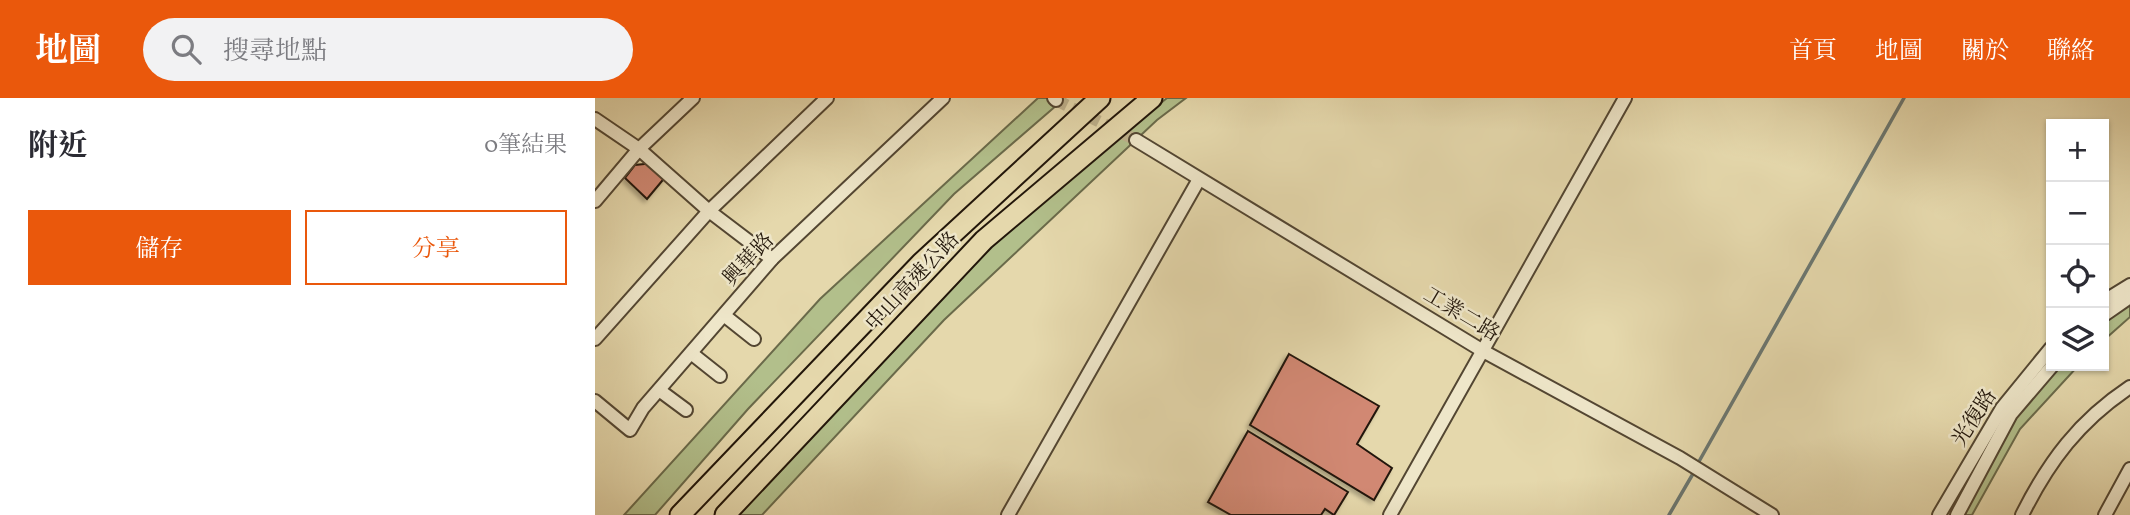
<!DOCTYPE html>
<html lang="zh-TW">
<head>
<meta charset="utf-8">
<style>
  body { margin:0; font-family:Vollkorn,"Noto Serif TC",serif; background:#f2f2f3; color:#2b2b33 }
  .controls { position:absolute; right:21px; top:21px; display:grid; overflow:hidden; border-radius:0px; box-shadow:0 2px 5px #0004 }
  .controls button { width:63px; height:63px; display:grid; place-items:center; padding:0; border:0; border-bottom:2px solid #e1e1e2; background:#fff; color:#2b2b33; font:35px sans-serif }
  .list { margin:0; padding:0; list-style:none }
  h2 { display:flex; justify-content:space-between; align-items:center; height:91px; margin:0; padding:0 28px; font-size:30px }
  h2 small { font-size:23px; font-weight:400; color:#7c7c81 }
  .actions { display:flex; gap:14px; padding:21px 28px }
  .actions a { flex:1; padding:16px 0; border:2px solid #ea580c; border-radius:0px; text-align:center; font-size:24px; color:#ea580c }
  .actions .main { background:#ea580c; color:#fff }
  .icon { flex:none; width:38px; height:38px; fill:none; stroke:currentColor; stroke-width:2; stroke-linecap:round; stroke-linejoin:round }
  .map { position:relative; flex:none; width:1535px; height:417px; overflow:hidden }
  header { display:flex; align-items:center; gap:42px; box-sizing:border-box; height:98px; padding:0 35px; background:#ea580c; color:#fff }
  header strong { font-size:33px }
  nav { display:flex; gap:38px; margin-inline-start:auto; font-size:24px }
  .search { width:490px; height:63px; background:#f2f2f3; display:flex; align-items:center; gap:18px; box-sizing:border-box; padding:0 24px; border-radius:38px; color:#7c7c81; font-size:26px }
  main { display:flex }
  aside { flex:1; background:#fff }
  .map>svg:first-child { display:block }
  .green { fill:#b2bf8b; stroke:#6a6a4a; stroke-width:2 }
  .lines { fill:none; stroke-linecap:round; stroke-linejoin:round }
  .stream { stroke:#6b7771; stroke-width:3.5 }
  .building { fill:#d18873; stroke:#22160a; stroke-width:2; filter:url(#shadow) }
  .minor-tunnel { stroke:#beb18c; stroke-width:12; stroke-dasharray:12 6; stroke-linecap:butt }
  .minor-casing { stroke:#534632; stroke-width:16 }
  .highway-casing { stroke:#22160a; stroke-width:23 }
  .minor { stroke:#eee6c9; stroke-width:12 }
  .highway { stroke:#e5d8ac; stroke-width:19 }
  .labels { text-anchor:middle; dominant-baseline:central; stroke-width:5; stroke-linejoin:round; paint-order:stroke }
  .street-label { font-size:21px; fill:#22160a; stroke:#eee6c9 }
</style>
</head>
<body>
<header>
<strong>地圖</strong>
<div class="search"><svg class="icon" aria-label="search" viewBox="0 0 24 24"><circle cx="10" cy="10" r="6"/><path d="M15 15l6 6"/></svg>搜尋地點</div>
<nav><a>首頁</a><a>地圖</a><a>關於</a><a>聯絡</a></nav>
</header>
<main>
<aside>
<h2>附近<small>0筆結果</small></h2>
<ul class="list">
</ul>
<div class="actions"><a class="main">儲存</a><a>分享</a></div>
</aside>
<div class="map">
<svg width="1535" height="417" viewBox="0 0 1535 417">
  <defs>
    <filter id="shadow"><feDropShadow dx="-3" dy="3" stdDeviation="2" flood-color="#0004"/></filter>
  </defs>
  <rect width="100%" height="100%" fill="#e5d8ac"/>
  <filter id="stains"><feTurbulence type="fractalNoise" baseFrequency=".00286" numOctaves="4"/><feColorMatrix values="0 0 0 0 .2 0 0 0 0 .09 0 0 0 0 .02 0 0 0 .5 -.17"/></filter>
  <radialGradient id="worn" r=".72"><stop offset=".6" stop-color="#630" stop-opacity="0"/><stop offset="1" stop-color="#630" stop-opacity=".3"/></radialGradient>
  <g class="green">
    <polygon points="443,0 470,0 359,96 153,311 60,417 29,417 225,201"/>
    <polygon points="572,0 591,0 562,22 349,222 167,417 143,417 394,146"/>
    <polygon points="1535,202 1535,219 1509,242 1509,220"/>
    <polygon points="1460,268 1483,268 1425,331 1377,417 1364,417 1417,317"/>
  </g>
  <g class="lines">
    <g class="stream">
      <polyline points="1102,367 1309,0"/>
      <polyline points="1074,417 1099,374"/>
    </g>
  </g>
  <g class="building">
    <polygon points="59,65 72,77 52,101 30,80 40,67"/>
    <polygon points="694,256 784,308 762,346 797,370 779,402 655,327"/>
    <polygon points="653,333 753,394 739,417 730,411 726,417 636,417 613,404"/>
  </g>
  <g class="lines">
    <polyline class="minor-tunnel" points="461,2 541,42"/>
    <g class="minor-casing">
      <g id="minor">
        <polyline points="459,0 461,2"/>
        <polyline points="0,21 44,51 114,113 177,161"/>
        <polyline points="541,42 888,253 1085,360 1177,417"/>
        <polyline points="0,103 44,51 98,0"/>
        <polyline points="1509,203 1535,187"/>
        <polyline points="1509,217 1535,199"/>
        <polyline points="130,218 159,241"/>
        <polyline points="0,241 114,113 232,0"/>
        <polyline points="96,255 125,278"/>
        <polyline points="64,292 91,312"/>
        <polyline points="0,303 35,332 48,310 177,161 348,0"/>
        <polyline points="413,417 603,83"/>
        <polyline points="795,417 1030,0"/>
        <polyline points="1344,417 1407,310 1456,250"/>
        <polyline points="1362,417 1416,316 1457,268"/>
        <path d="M1427,417C1454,363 1484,323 1535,289"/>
        <polyline points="1510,417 1535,371"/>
      </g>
    </g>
    <g class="highway-casing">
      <g id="highway">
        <polyline points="85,417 326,165 505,0"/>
        <polyline points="130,417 389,142 557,0"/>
      </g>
    </g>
    <use href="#minor" class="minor"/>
    <use href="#highway" class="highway"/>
  </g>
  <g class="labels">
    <g class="street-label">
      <text transform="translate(154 162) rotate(-47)">興華路</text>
      <text transform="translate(318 184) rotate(-47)">中山高速公路</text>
      <text transform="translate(866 217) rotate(31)">工業二路</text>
      <text transform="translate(1380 320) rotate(-57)">光復路</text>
    </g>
  </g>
  <rect width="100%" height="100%" filter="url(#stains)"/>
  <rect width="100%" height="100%" fill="url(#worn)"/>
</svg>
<div class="controls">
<button>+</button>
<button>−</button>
<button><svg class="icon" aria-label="locate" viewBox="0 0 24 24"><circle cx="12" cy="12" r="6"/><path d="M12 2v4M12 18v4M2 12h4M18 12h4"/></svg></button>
<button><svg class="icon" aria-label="layers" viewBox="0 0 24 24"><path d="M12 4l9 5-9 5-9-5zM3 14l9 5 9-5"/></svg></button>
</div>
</div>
</main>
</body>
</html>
